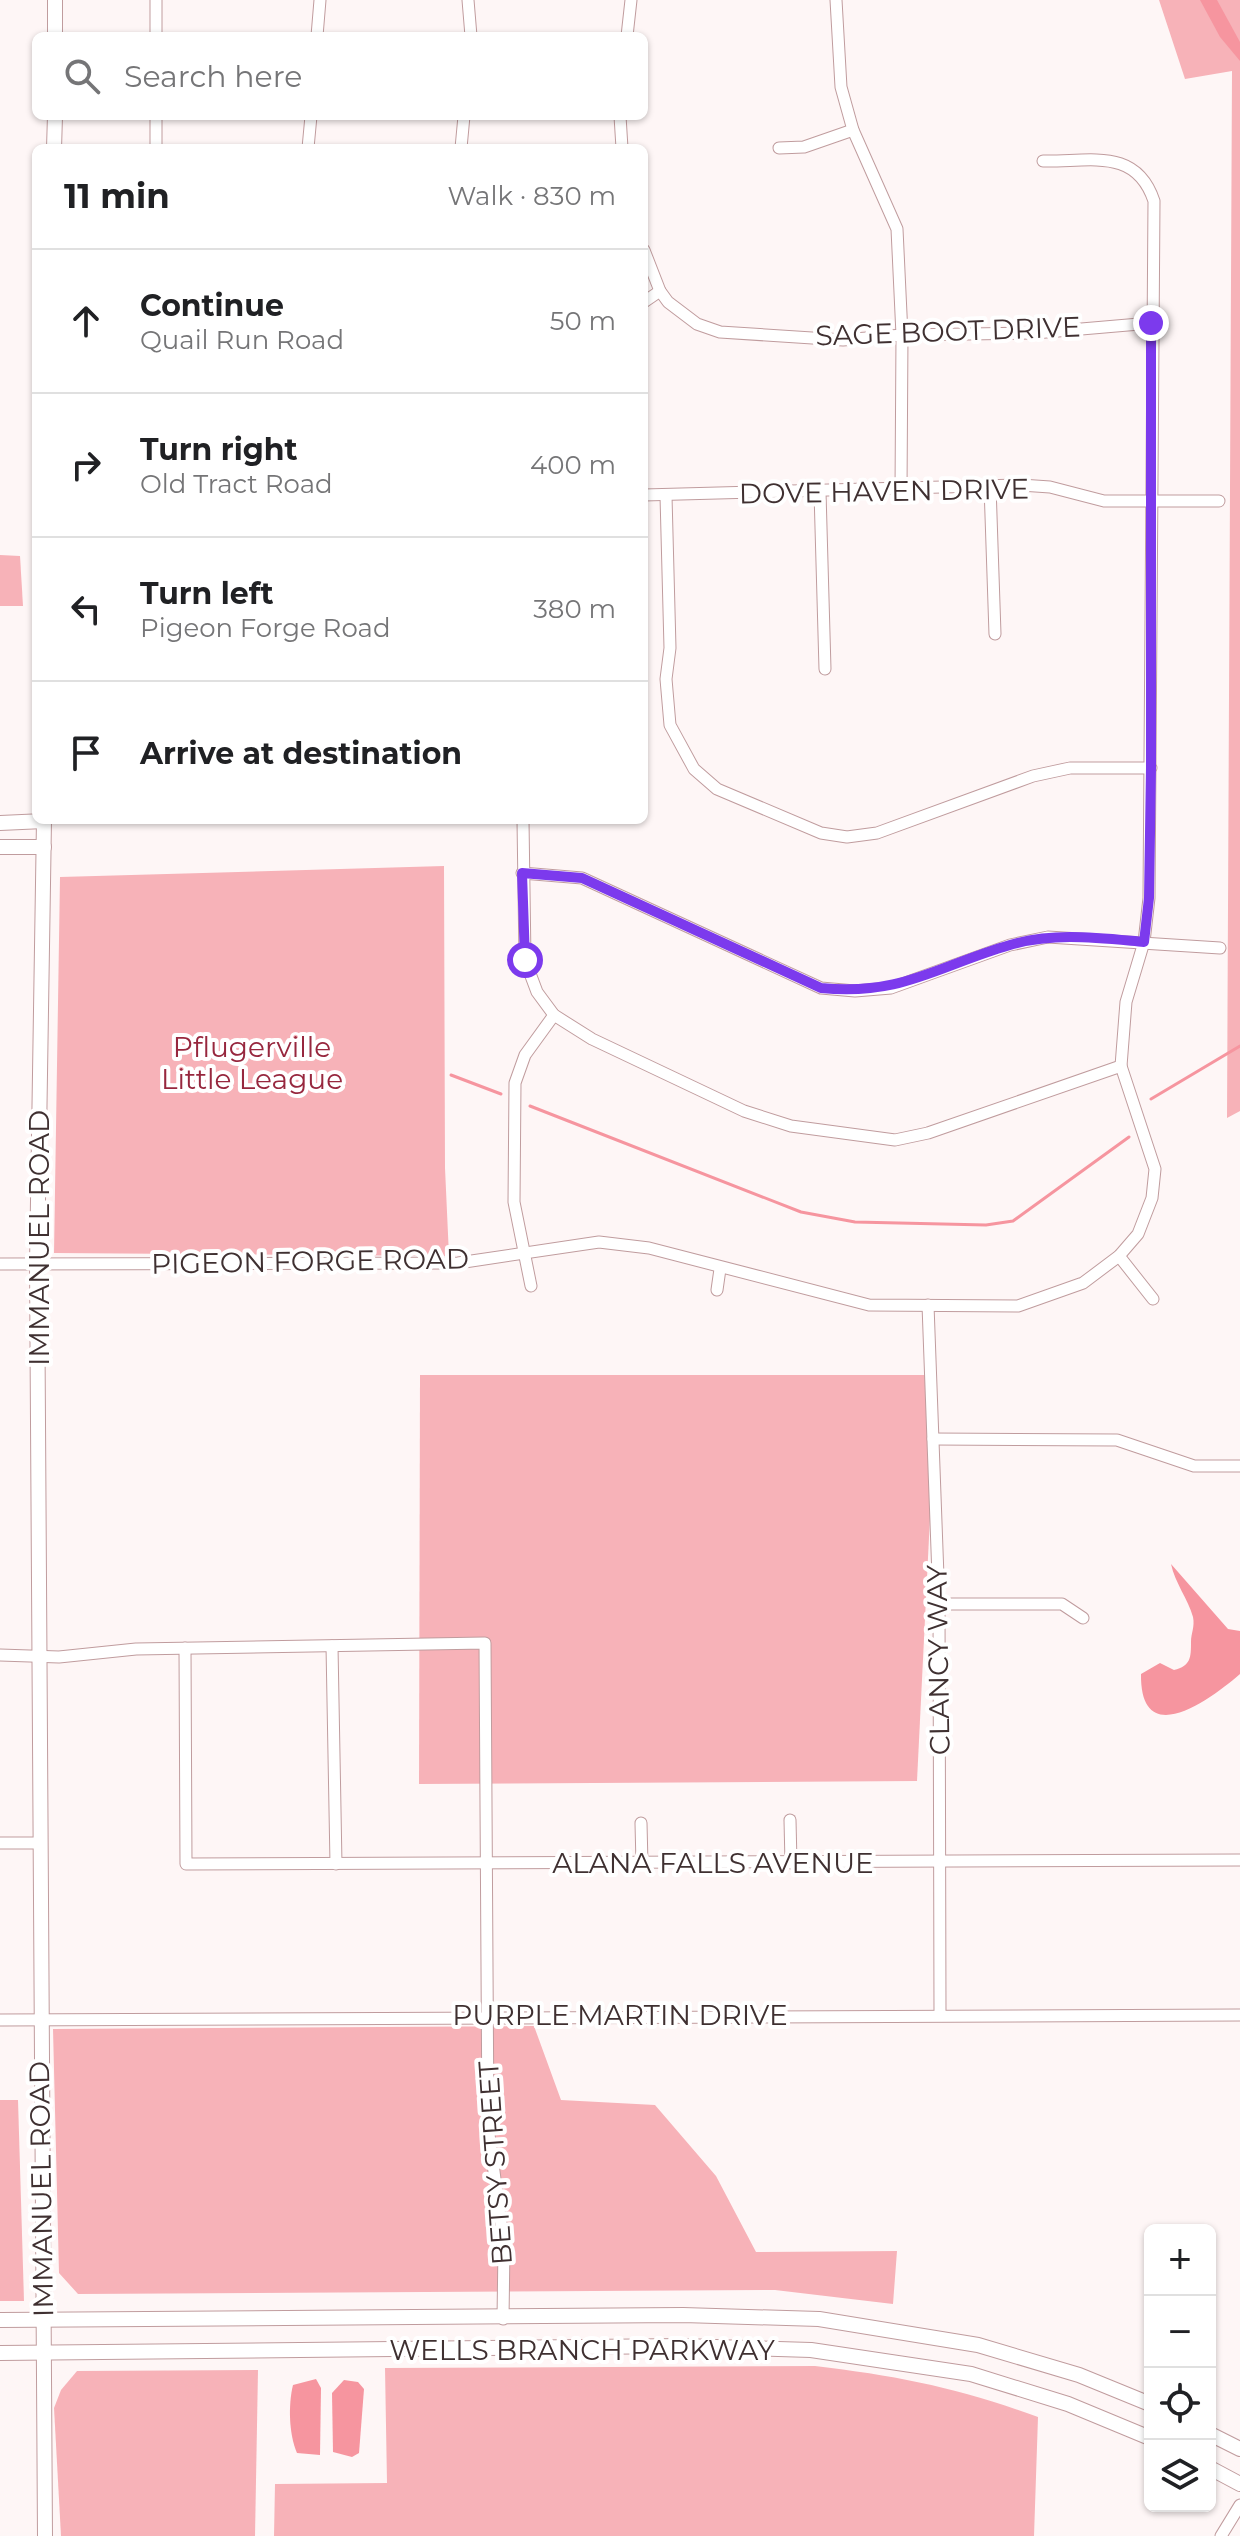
<!DOCTYPE html>
<html lang="en">
<head>
<meta charset="utf-8">
<style>
  body { margin:0; font-family:Montserrat,sans-serif; background:#f2f2f2; color:#202124 }
  .controls { position:absolute; right:24px; bottom:24px; display:grid; overflow:hidden; border-radius:12px; box-shadow:0 2px 6px #0004 }
  .controls button { width:72px; height:72px; display:grid; place-items:center; padding:0; border:0; border-bottom:2px solid #e0e0e0; background:#fff; color:#202124; font:40px sans-serif }
  .stop { position:absolute; width:24px; height:24px; margin:-18px; border:6px solid #7c3aed; border-radius:50%; background:#fff }
  .stop.end { background:#7c3aed; border-color:#fff; box-shadow:0 2px 8px #0008 }
  .list { margin:0; padding:0; list-style:none }
  h2 { display:flex; justify-content:space-between; align-items:center; height:104px; margin:0; padding:0 32px; font-size:34px }
  h2 small { font-size:26px; font-weight:400; color:#757577 }
  .list li { display:grid; grid-template-columns:52px 1fr auto; gap:24px; align-items:center; box-sizing:border-box; height:144px; padding:0 32px; border-top:2px solid #e0e0e0 }
  .list b { display:block; font-size:30px; white-space:nowrap }
  .list p { margin:0; font-size:26px; white-space:nowrap; color:#757577 }
  .list em { font-size:26px; font-style:normal; color:#757577 }
  .icon { flex:none; width:44px; height:44px; fill:none; stroke:currentColor; stroke-width:2; stroke-linecap:round; stroke-linejoin:round }
  .map { position:relative; flex:none; width:1240px; height:2536px; overflow:hidden }
  .search { position:absolute; background:#fff; box-shadow:0 2px 6px #0004; left:32px; top:32px; width:616px; height:88px; display:flex; align-items:center; gap:20px; box-sizing:border-box; padding:0 28px; border-radius:12px; color:#757577; font-size:30px }
  .panel { position:absolute; background:#fff; box-shadow:0 2px 6px #0004; left:32px; top:144px; width:616px; height:680px; border-radius:12px }
  .map>svg:first-child { display:block }
  .green { fill:#f7b2b8 }
  .water { fill:#f6959f }
  .lines { fill:none; stroke-linecap:round; stroke-linejoin:round }
  .stream { stroke:#f6959f; stroke-width:3 }
  .minor-casing { stroke:#c09c9e; stroke-width:13 }
  .tertiary-casing { stroke:#c09c9e; stroke-width:16 }
  .minor { stroke:#fff; stroke-width:11 }
  .tertiary { stroke:#fff; stroke-width:14 }
  .route { stroke:#7c3aed; stroke-width:10 }
  .labels { text-anchor:middle; dominant-baseline:central; stroke-width:8; stroke-linejoin:round; paint-order:stroke }
  .street-label { font-size:28px; fill:#3f3031; stroke:#fff }
  .park-label { font-size:28px; fill:#97273e; stroke:#fff }
</style>
</head>
<body>
<div class="map">
<svg width="1240" height="2536" viewBox="0 0 1240 2536">
  <rect width="100%" height="100%" fill="#fef6f6"/>
  <g class="green">
    <polygon points="1159,0 1240,0 1240,1111 1227,1118 1232,71 1185,79"/>
    <polygon points="0,555 20,556 23,606 0,606"/>
    <polygon points="444,866 445,1168 449,1256 54,1253 60,877"/>
    <polygon points="420,1375 937,1375 917,1781 419,1784"/>
    <polygon points="534,2026 561,2100 655,2105 716,2176 756,2252 897,2251 893,2304 775,2290 78,2294 59,2273 53,2029"/>
    <polygon points="0,2100 18,2100 24,2301 0,2301"/>
    <path d="M815,2366C899,2376 959,2388 1038,2417L1034,2536H274L275,2484L387,2483L385,2368Z"/>
    <polygon points="258,2370 255,2536 61,2536 54,2408 61,2390 77,2371"/>
  </g>
  <g class="water">
    <polygon points="1200,0 1217,0 1240,42 1240,61 1220,37"/>
    <path d="M1171,1564L1228,1629L1240,1631V1674C1211,1699 1140,1752 1141,1674L1160,1663L1174,1670C1191,1666 1191,1657 1191,1642C1191,1633 1195,1627 1193,1617C1188,1599 1175,1583 1171,1564Z"/>
    <path d="M316,2379L321,2388L320,2455L297,2453C289,2435 288,2405 293,2385Z"/>
    <polygon points="344,2380 358,2382 364,2389 359,2453 352,2457 333,2452 332,2393"/>
  </g>
  <g class="lines">
    <g class="stream">
      <polyline points="451,1075 501,1094"/>
      <polyline points="1151,1099 1240,1046"/>
      <polyline points="530,1106 801,1212 855,1222 986,1225 1013,1221 1129,1137"/>
    </g>
    <g class="minor-casing">
      <g id="minor">
        <polyline points="468,0 471,36"/>
        <polyline points="836,0 841,87 853,130 897,229 902,335 901,491"/>
        <polyline points="156,36 156,0"/>
        <polyline points="317,36 320,0"/>
        <polyline points="627,36 631,0"/>
        <polyline points="620,116 622,148"/>
        <polyline points="156,148 156,116"/>
        <polyline points="308,148 311,116"/>
        <polyline points="461,148 464,116"/>
        <polyline points="779,148 804,147 853,130"/>
        <polyline points="644,250 660,291 668,302 697,324 720,332 843,340 902,335 1035,333 1151,323"/>
        <polyline points="644,302 660,291"/>
        <polyline points="990,486 995,634"/>
        <polyline points="820,492 825,669"/>
        <polyline points="644,495 1021,485 1050,487 1104,501 1219,501"/>
        <polyline points="666,496 670,648 666,679 670,725 694,769 717,789 821,833 847,837 877,833 1033,776 1070,768 1151,768"/>
        <polyline points="523,820 525,960 537,992 554,1015 592,1039 744,1111 791,1126 895,1140 928,1133 1121,1066"/>
        <polyline points="522,873 582,878 821,988 855,991 891,988 1010,945 1048,937 1220,948"/>
        <polyline points="1119,1256 1153,1299"/>
        <path d="M0,1264L458,1263L599,1242L649,1248L869,1305L1018,1306L1083,1283L1119,1256L1138,1234L1152,1198L1155,1169L1121,1066L1126,1002L1144,942L1149,898L1154,201C1136,147 1090,162 1043,161"/>
        <polyline points="531,1286 514,1202 515,1083 525,1055 554,1015"/>
        <polyline points="717,1290 720,1269"/>
        <polyline points="928,1305 939,1604 940,2015"/>
        <polyline points="933,1439 1117,1440 1194,1466 1240,1466"/>
        <polyline points="939,1604 1062,1604 1083,1618"/>
        <polyline points="332,1646 336,1864"/>
        <polyline points="185,1648 186,1864 1240,1860"/>
        <polyline points="0,1655 59,1657 136,1649 485,1643 488,2127 504,2246 503,2319"/>
        <polyline points="790,1820 791,1863"/>
        <polyline points="641,1823 642,1864"/>
        <polyline points="0,1843 39,1843"/>
        <polyline points="0,2020 1240,2015"/>
        <polyline points="1221,2536 1240,2505"/>
      </g>
    </g>
    <g class="tertiary-casing">
      <g id="tertiary">
        <polyline points="55,36 55,0"/>
        <polyline points="54,148 55,116"/>
        <polyline points="44,820 37,1264 45,2536"/>
        <polyline points="0,823 44,821"/>
        <polyline points="0,847 44,847"/>
        <polyline points="0,2320 683,2315 819,2319 978,2345 1079,2375 1150,2404"/>
        <polyline points="0,2353 683,2346 811,2350 971,2374 1068,2404 1150,2438"/>
        <polyline points="1210,2434 1240,2449"/>
        <polyline points="1210,2468 1240,2484"/>
      </g>
    </g>
    <use href="#minor" class="minor"/>
    <use href="#tertiary" class="tertiary"/>
  </g>
  <g class="lines">
    <path class="route" d="M525,960L522,873L582,878L821,988C902,996 937,966 1010,945C1054,932 1099,938 1144,942L1149,898L1151,768V323"/>
  </g>
  <g class="labels">
    <g class="street-label">
      <text transform="translate(948 331) rotate(-2)">SAGE BOOT DRIVE</text>
      <text transform="translate(884 491) rotate(-1)">DOVE HAVEN DRIVE</text>
      <text transform="translate(39 1238) rotate(-90)">IMMANUEL ROAD</text>
      <text transform="translate(310 1261) rotate(-1)">PIGEON FORGE ROAD</text>
      <text transform="translate(938 1660) rotate(-91)">CLANCY WAY</text>
      <text x="713" y="1863">ALANA FALLS AVENUE</text>
      <text x="620" y="2015">PURPLE MARTIN DRIVE</text>
      <text transform="translate(495 2163) rotate(-94)">BETSY STREET</text>
      <text transform="translate(41 2189) rotate(-91)">IMMANUEL ROAD</text>
      <text x="582" y="2350">WELLS BRANCH PARKWAY</text>
    </g>
    <g class="park-label">
      <text x="252" y="1047">Pflugerville<tspan x="252" dy="32">Little League</tspan></text>
    </g>
  </g>
</svg>
<div class="controls">
<button>+</button>
<button>−</button>
<button><svg class="icon" aria-label="locate" viewBox="0 0 24 24"><circle cx="12" cy="12" r="6"/><path d="M12 2v4M12 18v4M2 12h4M18 12h4"/></svg></button>
<button><svg class="icon" aria-label="layers" viewBox="0 0 24 24"><path d="M12 4l9 5-9 5-9-5zM3 14l9 5 9-5"/></svg></button>
</div>
<div class="stop" style="left:525px;top:960px"></div>
<div class="stop end" style="left:1151px;top:323px"></div>
<div class="search"><svg class="icon" aria-label="search" viewBox="0 0 24 24"><circle cx="10" cy="10" r="6"/><path d="M15 15l6 6"/></svg>Search here</div>
<section class="panel">
<h2>11 min<small>Walk · 830 m</small></h2>
<ul class="list">
<li><svg class="icon" aria-label="ahead" viewBox="0 0 24 24"><path d="M12 20V5M6 11l6-6 6 6"/></svg><div><b>Continue</b><p>Quail Run Road</p></div><em>50 m</em></li>
<li><svg class="icon" aria-label="right" viewBox="0 0 24 24"><path d="M7 20v-9h11M14 6l5 5-5 5"/></svg><div><b>Turn right</b><p>Old Tract Road</p></div><em>400 m</em></li>
<li><svg class="icon" aria-label="left" viewBox="0 0 24 24"><path d="M17 20v-9H6M10 6l-5 5 5 5"/></svg><div><b>Turn left</b><p>Pigeon Forge Road</p></div><em>380 m</em></li>
<li><svg class="icon" aria-label="arrive" viewBox="0 0 24 24"><path d="M6 21V4h12l-3 4 3 4H6"/></svg><div><b>Arrive at destination</b></div></li>
</ul>
</section>
</div>
</body>
</html>
